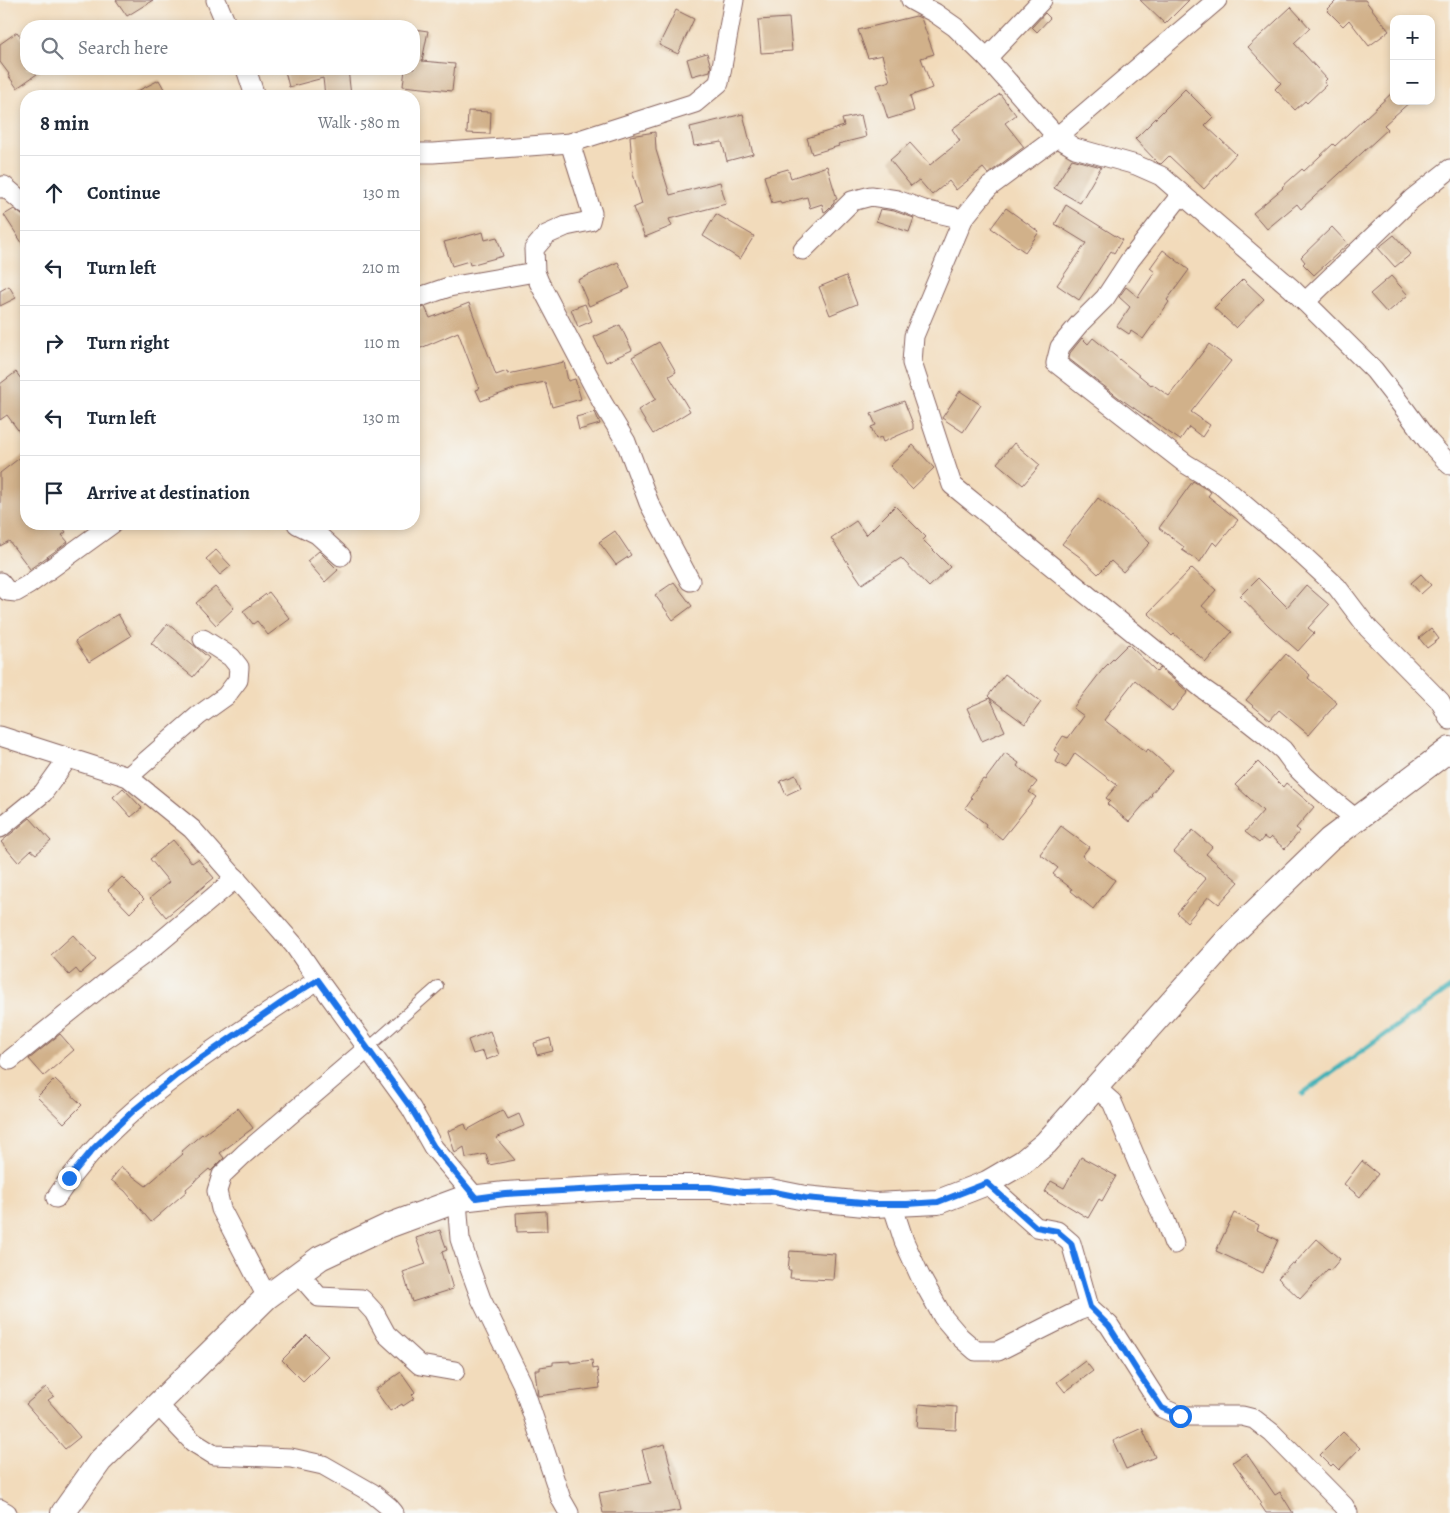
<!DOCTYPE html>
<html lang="en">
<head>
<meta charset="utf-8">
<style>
  body { margin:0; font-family:Alegreya,serif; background:#f6f6f7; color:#1f2937 }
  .controls { position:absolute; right:15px; top:15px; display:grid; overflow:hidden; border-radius:10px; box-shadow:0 2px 8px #0003 }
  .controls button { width:45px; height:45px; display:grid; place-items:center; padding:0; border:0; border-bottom:1px solid #e0e1e3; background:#fff; color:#1f2937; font:25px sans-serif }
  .stop { position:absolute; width:15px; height:15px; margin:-11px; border:4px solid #1a73e8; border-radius:50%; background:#fff }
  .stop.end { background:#1a73e8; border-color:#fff; box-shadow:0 1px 5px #0008 }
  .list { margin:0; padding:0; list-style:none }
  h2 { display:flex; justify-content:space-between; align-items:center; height:65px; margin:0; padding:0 20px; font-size:21px }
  h2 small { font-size:16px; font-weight:400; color:#747a83 }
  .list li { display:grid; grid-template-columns:32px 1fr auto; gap:15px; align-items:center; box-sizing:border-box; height:75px; padding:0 20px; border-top:1px solid #e0e1e3 }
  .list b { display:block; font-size:19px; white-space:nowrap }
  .list em { font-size:16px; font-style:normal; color:#747a83 }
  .icon { flex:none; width:28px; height:28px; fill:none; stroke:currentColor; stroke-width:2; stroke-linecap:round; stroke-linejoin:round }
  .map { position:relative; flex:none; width:1450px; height:1513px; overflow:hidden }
  .search { position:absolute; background:#fff; box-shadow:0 2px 8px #0003; left:20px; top:20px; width:400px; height:55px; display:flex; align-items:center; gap:12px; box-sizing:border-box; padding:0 18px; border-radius:20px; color:#747a83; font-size:19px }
  .panel { position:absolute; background:#fff; box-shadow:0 2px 8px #0003; left:20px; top:90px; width:400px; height:440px; border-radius:20px }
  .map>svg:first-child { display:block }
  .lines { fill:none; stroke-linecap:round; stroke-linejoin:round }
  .stream { stroke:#3fb0b6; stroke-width:5 }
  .building { fill:#d1b18a }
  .service-casing { stroke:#85615d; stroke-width:12 }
  .minor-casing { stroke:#85615d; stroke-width:21 }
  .tertiary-casing { stroke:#85615d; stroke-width:26 }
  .service { stroke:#fff; stroke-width:10 }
  .minor { stroke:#fff; stroke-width:19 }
  .tertiary { stroke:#fff; stroke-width:24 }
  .route { stroke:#1a73e8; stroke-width:6 }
</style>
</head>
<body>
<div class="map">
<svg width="1450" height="1513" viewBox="0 0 1450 1513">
  <rect width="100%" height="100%" fill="#f6f6f2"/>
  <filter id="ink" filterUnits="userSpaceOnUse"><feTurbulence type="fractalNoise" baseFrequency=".02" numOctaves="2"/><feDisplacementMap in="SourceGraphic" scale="10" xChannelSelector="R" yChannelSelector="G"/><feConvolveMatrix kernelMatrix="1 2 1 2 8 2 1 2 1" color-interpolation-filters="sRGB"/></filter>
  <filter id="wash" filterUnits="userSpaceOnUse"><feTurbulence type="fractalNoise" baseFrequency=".0096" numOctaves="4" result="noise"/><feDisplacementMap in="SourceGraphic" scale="20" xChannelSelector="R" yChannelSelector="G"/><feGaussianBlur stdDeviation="1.12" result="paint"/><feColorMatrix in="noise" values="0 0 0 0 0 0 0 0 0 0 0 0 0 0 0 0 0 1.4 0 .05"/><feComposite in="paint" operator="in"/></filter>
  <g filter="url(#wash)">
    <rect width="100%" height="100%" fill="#f2dbbb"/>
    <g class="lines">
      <polyline class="stream" points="1302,1094 1450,988"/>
    </g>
    <g id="blocks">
      <g class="building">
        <polygon points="116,0 153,0 127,16"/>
        <polygon points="1140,0 1189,0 1165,24"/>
        <polygon points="1337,0 1365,0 1389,31 1369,46 1349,20 1343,26 1327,10"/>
        <polygon points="1291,7 1310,28 1294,43 1327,79 1324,82 1326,85 1307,103 1305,101 1295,110 1275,89 1281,83 1248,47"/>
        <polygon points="676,10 694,19 678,54 659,45"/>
        <polygon points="1045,13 1050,18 1037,32 1032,27"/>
        <polygon points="916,16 921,18 934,54 921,58 932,88 910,96 914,111 888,119 877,85 890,81 882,55 868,58 858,30"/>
        <polygon points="789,18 792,51 761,53 758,20"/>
        <polygon points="414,29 428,31 422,61 455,64 452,91 403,86 405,69 414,69"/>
        <polygon points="17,32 26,44 26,69 44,69 17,88 8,75 9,74 0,62 0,44"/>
        <polygon points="707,53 711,67 710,71 692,76 687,59"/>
        <polygon points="292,69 348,69 351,96 325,96 323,78 289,87 285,71"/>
        <polygon points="159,80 168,96 128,96"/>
        <polygon points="1185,89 1213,117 1205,125 1236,154 1204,189 1169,156 1161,164 1158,163 1135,139"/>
        <polygon points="1394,91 1394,101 1411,101 1384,125 1388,129 1301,209 1297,204 1267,229 1253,213 1283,188 1282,187 1302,169 1304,171 1333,144 1335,146"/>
        <polygon points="1000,94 1016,115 1005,123 1024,147 988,174 983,168 956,190 949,181 932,195 919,180 911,186 890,160 910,143 930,165 960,141 952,129"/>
        <polygon points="468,111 491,112 490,134 467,133"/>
        <polygon points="743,114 753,154 727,161 722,142 694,146 690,127"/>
        <polygon points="861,115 866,137 838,144 839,146 812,154 807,138 844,126 842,119"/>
        <polygon points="655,132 656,150 670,195 720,182 726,204 669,219 672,226 645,237 633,208 642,204 633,174 630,136"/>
        <polygon points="1072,159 1101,167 1080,203 1054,188"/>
        <polygon points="827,166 837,199 834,200 834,203 826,211 824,212 822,204 810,208 807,197 781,204 780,201 772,203 764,176 788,169 791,178"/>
        <polygon points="1066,205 1122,240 1114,253 1111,251 1079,300 1057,285 1086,243 1055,224"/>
        <polygon points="1006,208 1039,232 1025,252 991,228"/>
        <polygon points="14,209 26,218 26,249 4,215"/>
        <polygon points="880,209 894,211 914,218 909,232 876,221"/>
        <polygon points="716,214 754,236 740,259 703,236"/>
        <polygon points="1332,227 1348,244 1314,275 1303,264 1305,262 1301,257"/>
        <polygon points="483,232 485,240 497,237 503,256 470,265 469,261 452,266 444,242"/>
        <polygon points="1394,235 1411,254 1395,267 1378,248"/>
        <polygon points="1163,250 1189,270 1167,300 1169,302 1143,339 1131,331 1129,334 1117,326 1130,307 1119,297 1126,287 1138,297 1155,272 1150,268"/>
        <polygon points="618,262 630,288 589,306 578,280"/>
        <polygon points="846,276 857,304 830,315 819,287"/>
        <polygon points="1391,276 1408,295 1387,313 1370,294"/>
        <polygon points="1243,279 1264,299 1236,328 1214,308"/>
        <polygon points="9,286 16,298 0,306 0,291"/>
        <polygon points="469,303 496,375 507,371 508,374 564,362 568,381 575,379 581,399 552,407 545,382 519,387 481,401 476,390 479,389 477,382 458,332 414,351 414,310 425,307 430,318"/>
        <polygon points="585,304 592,321 578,327 571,309"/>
        <polygon points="620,325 632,350 606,362 594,337"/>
        <polygon points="1082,338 1088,344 1093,338 1151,385 1152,384 1169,396 1209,344 1231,361 1191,412 1210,425 1202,437 1189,427 1180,440 1118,397 1069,359 1070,353"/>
        <polygon points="659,342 676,372 669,376 690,411 653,434 638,410 656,399 632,357"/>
        <polygon points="16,372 26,386 26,441 7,415 0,420 0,384"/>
        <polygon points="960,391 981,405 963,432 942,418"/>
        <polygon points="904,401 913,424 913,429 883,442 881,437 876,439 871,427 876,425 871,414"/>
        <polygon points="595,412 600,424 579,430 576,417"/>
        <polygon points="1014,443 1040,465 1023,485 997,463"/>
        <polygon points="913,445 934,468 912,489 890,466"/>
        <polygon points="26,453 26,524 60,524 66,532 62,535 68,542 30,569 9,541 0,546 0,473"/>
        <polygon points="1193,481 1211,492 1208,496 1238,520 1217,546 1213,542 1200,562 1182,550 1184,547 1159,528"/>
        <polygon points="1098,498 1118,513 1150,543 1123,572 1111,561 1098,574 1080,557 1062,544"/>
        <polygon points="895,506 926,537 923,540 950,567 929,587 901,558 862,584 831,538 856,521 866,535"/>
        <polygon points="615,531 631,555 616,565 599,542"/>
        <polygon points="216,550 231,566 220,575 206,559"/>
        <polygon points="319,551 338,570 325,582 307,561"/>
        <polygon points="1192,568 1216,590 1202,606 1232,632 1206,662 1174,634 1172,636 1148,613"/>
        <polygon points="1421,574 1431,585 1421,594 1411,583"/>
        <polygon points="1258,578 1287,607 1306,585 1329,605 1308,628 1314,633 1298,651 1269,626 1240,596"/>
        <polygon points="674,582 692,606 673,620 655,595"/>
        <polygon points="215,587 234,608 216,625 196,603"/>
        <polygon points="269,592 290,619 268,635 257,621 253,624 243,611"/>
        <polygon points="118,614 131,636 89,662 75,641"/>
        <polygon points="168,624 209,658 193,677 151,643"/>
        <polygon points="1431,628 1439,639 1427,648 1419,638"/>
        <polygon points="1128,644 1157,672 1160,668 1188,692 1172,711 1135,680 1104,720 1146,752 1148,749 1172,770 1151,794 1152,795 1129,822 1107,804 1110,801 1106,798 1117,785 1075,753 1066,768 1056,762 1060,754 1054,750 1063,736 1068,738 1084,716 1073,708 1103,669"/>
        <polygon points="1286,654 1310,675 1308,678 1337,703 1309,735 1279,710 1270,720 1246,700"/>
        <polygon points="1005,674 1041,702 1025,724 990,698 1005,731 982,741 967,708 990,698 988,696"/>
        <polygon points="1005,753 1019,763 1017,766 1037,782 1029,792 1036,797 1002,839 985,826 986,824 965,808 972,798 970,797 983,779 985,780"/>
        <polygon points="1258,762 1283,787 1286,783 1314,807 1296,828 1300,831 1285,849 1271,837 1268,840 1264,837 1259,843 1245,832 1263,811 1235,785"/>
        <polygon points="796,775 801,788 786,795 780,781"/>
        <polygon points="123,788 142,808 131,817 113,797"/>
        <polygon points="30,818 51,841 36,854 31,850 18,862 1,842"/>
        <polygon points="1061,826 1089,847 1082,856 1115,880 1093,909 1071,891 1072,889 1053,874 1058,868 1040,854"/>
        <polygon points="1193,830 1212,847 1206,854 1239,882 1219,904 1209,896 1187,922 1177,913 1206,879 1174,852"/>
        <polygon points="173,840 192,863 198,859 214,878 166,917 150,898 169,882 150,859"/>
        <polygon points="122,877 144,899 130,913 108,890"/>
        <polygon points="73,935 96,960 80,974 76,969 69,975 51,955"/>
        <polygon points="490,1031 499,1055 486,1060 483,1051 473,1054 468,1040"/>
        <polygon points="60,1034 74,1050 44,1076 29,1059"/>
        <polygon points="550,1038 553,1051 537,1055 534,1043"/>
        <polygon points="55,1079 82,1105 64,1123 37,1097"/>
        <polygon points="238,1108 253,1128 220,1153 224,1158 211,1171 209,1169 186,1189 187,1191 151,1222 125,1191 111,1180 121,1167 146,1186 183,1154 181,1152 202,1134 203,1135"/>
        <polygon points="503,1110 508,1119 519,1114 524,1126 496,1138 515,1160 489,1165 486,1154 466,1158 464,1147 455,1153 448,1131 465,1124 467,1130"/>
        <polygon points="1081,1157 1116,1176 1102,1201 1099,1199 1088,1218 1045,1192 1051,1181 1064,1188"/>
        <polygon points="1362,1161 1378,1174 1360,1197 1344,1184"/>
        <polygon points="546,1211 547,1231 517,1232 516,1213"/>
        <polygon points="1234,1213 1259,1225 1257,1230 1278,1240 1263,1273 1216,1251"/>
        <polygon points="440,1230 447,1250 442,1252 453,1289 412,1302 403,1272 426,1264 416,1238"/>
        <polygon points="1317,1239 1340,1259 1330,1271 1328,1269 1300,1299 1278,1278 1292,1263 1294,1264"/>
        <polygon points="790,1251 835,1254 833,1280 790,1278 791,1270 788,1270"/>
        <polygon points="307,1335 328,1356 303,1381 282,1360"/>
        <polygon points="592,1360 593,1369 597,1368 600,1388 538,1396 535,1370 540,1370 540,1367 553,1365 553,1362 570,1361 570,1363"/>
        <polygon points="1085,1361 1093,1371 1065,1392 1057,1382"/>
        <polygon points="401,1372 415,1392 412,1395 415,1398 403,1406 402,1404 390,1411 375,1390"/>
        <polygon points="46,1387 54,1396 48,1400 80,1437 65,1449 26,1404"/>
        <polygon points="919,1404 957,1407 956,1430 917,1428"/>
        <polygon points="1142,1428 1155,1457 1126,1469 1113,1441"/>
        <polygon points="1343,1432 1360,1448 1339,1470 1333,1464 1331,1466 1320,1455"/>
        <polygon points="665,1444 681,1510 665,1513 603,1513 599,1493 651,1483 642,1450"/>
        <polygon points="1246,1453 1275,1495 1280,1492 1293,1513 1266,1513 1260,1504 1262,1503 1233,1462"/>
      </g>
    </g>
  </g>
  <g filter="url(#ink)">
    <use href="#blocks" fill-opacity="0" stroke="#85615d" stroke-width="1"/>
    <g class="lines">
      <g class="service-casing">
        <polyline id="service" points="368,1048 438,986"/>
      </g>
      <g class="minor-casing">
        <g id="minor">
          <polyline points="216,0 227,26"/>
          <polyline points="911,0 935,13 955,27 987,58 1057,137 1075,148 1136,165 1161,176 1184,196 1291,288 1374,370 1406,411 1428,441 1450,465"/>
          <path d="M1217,0L1057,137L989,187L963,219L914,336L912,363L952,485L1203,689C1231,708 1258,728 1283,750C1288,756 1292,763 1297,768C1315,787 1336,803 1356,819"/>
          <polyline points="987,58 1042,0"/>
          <polyline points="246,69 255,96"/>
          <polyline points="570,143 592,213 590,221 566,226 546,235 534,249 535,272 539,282 602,402 626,442 649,503 690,581"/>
          <polyline points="414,153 433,153 570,143 695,103 719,83 734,0"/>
          <polyline points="0,188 4,186 26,205"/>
          <polyline points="1184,196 1176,201 1130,260 1105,298 1080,323 1060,347 1056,363 1186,464 1221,485 1298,551 1337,587 1368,628 1440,701 1450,720"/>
          <polyline points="803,250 852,201 871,196 897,200 924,210 963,219"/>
          <polyline points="414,299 449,287 535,272"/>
          <polyline points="1305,302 1412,199 1450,169"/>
          <polyline points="297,524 317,534 341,556"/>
          <polyline points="0,582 7,591 16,592 28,585 112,524"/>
          <polyline points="0,736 128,777 192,829 294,945 318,980 411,1108 433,1147 476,1198"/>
          <polyline points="128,777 198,716 226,696 238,680 239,667 231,657 203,639"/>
          <polyline points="0,828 43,793 68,758"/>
          <polyline points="10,1060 117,974 154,947 236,878"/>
          <polyline points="1095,1087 1112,1102 1143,1175 1165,1220 1174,1244"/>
          <polyline points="987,1183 1036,1227 1057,1231 1071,1243 1089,1307 1109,1325 1162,1408 1180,1416 1242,1416 1254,1419 1272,1433 1344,1506 1348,1513"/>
          <path d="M56,1198C100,1131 165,1082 232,1037C260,1018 288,999 318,980"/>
          <polyline points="457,1201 460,1239 469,1266 481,1299 522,1383 561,1499 569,1513"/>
          <polyline points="892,1204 904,1241 920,1276 943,1317 960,1337 976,1351 998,1351 1078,1311 1089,1307"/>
          <polyline points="298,1273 319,1297 362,1299 374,1312 386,1334 420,1365 455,1371"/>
          <polyline points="267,1297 221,1209 217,1191 222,1175 244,1154 368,1048"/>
          <polyline points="157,1404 193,1442 214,1455 291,1458 323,1465 372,1493 389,1507 394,1513"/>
          <polyline points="0,1509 7,1513"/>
        </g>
      </g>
      <g class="tertiary-casing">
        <polyline id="tertiary" points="63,1513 100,1461 267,1297 320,1258 388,1226 461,1199 505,1194 635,1187 710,1187 743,1192 770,1191 805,1198 874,1205 938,1202 987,1183 1023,1162 1046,1143 1237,929 1329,840 1450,749"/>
      </g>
      <use href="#service" class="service"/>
      <use href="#minor" class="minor"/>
      <use href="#tertiary" class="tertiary"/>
    </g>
  </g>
  <g class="lines" filter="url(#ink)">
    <polyline class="route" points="69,1178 94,1148 134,1110 177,1075 287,999 318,980 411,1108 434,1147 476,1198 505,1194 636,1187 710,1187 743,1192 770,1191 805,1198 874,1204 907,1204 938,1202 987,1183 1036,1227 1057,1231 1071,1243 1090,1307 1109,1326 1139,1374 1162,1408 1180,1416"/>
  </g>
</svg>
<div class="controls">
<button>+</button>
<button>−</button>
</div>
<div class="stop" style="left:1180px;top:1416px"></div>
<div class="stop end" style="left:69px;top:1178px"></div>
<div class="search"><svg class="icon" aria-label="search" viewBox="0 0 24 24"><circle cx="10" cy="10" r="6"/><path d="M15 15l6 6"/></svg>Search here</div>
<section class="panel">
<h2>8 min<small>Walk · 580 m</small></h2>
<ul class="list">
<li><svg class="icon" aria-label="ahead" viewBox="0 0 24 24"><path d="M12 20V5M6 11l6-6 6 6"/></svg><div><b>Continue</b></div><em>130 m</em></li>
<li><svg class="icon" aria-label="left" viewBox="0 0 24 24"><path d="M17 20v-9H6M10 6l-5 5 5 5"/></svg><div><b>Turn left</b></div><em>210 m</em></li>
<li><svg class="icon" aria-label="right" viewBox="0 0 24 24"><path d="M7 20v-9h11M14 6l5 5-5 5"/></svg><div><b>Turn right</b></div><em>110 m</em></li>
<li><svg class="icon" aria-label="left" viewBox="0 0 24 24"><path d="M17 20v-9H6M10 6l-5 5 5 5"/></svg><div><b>Turn left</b></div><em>130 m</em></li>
<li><svg class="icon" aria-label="arrive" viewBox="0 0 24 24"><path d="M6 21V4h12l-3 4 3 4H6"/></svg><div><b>Arrive at destination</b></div></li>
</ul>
</section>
</div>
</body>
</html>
